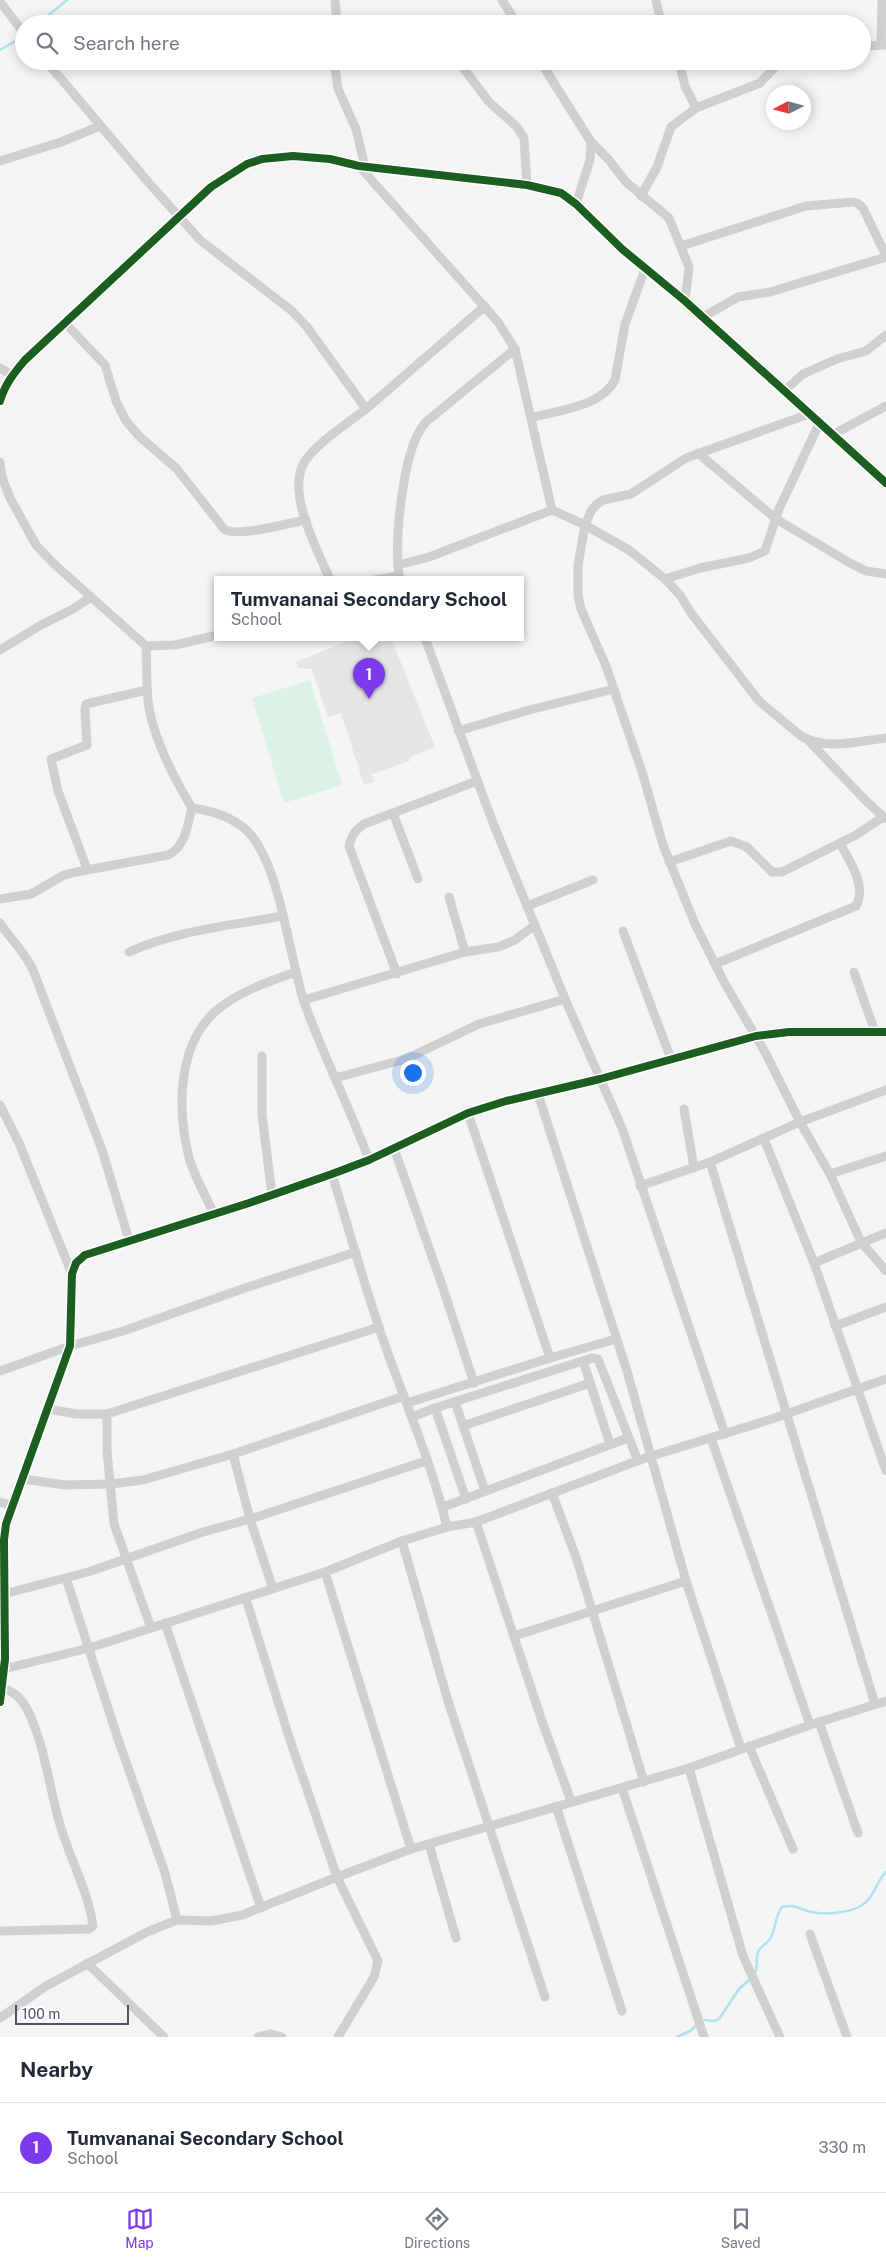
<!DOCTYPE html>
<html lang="en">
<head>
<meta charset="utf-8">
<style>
  body { margin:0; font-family:"Public Sans",sans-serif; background:#f2f2f3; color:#1f2937 }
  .compass { position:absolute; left:766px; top:85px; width:45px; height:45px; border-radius:50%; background:#fff; box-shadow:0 2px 12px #0003; rotate:264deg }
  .scale { position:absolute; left:15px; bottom:12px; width:114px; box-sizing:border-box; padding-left:5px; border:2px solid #4a5661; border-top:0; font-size:14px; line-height:18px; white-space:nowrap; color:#4a5661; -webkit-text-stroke:4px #fff; paint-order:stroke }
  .you { position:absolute; left:412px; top:1072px; width:18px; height:18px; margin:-12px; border:4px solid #fff; border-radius:50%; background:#1a73e8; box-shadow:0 0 0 8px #1a73e833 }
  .badge { display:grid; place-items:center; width:32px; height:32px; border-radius:50%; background:#7c3aed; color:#fff; font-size:16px; font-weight:700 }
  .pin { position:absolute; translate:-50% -41px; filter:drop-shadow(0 1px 2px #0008) }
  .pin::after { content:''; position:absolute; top:26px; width:18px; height:15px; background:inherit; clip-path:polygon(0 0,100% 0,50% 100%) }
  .popup { position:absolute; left:214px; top:576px; width:310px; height:65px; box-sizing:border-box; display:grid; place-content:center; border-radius:0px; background:#fff; filter:drop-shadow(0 1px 4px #0005); font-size:16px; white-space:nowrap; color:#747a83 }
  .popup b { font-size:19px; color:#1f2937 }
  .popup::after { content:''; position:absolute; left:50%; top:100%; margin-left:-10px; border:10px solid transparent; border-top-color:#fff }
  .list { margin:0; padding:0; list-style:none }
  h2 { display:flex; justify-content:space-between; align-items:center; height:65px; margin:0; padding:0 20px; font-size:21px }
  h2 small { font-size:16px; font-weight:400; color:#747a83 }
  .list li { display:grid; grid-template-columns:32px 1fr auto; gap:15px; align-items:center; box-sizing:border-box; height:90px; padding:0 20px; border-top:1px solid #e0e1e3 }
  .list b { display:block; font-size:19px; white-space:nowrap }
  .list p { margin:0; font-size:16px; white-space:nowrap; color:#747a83 }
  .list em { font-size:16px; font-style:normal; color:#747a83 }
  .icon { flex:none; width:28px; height:28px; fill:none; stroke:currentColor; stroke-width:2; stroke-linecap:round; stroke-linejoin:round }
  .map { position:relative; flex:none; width:886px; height:2037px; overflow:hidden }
  .search { position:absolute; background:#fff; box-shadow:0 2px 12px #0003; left:15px; right:15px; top:15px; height:55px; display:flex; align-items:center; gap:12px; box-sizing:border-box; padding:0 18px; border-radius:28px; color:#747a83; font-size:19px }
  .sheet { height:155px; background:#fff }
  nav { display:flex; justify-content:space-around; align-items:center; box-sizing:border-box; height:70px; border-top:1px solid #e0e1e3; background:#fff; font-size:14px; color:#747a83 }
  nav a { display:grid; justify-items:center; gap:2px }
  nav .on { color:#7c3aed }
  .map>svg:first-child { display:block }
  .education { fill:#e6e5e6 }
  .green { fill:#d9f2e3 }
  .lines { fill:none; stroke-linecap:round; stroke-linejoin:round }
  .stream { stroke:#aee2f0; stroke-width:2.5 }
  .minor { stroke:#ced0d2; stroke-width:9 }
  .cycleway-casing { stroke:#fff; stroke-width:11 }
  .cycleway { stroke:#1b5e20; stroke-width:8 }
</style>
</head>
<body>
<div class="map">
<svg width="886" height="2037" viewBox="0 0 886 2037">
  <rect width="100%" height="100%" fill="#f4f4f4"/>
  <polygon class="education" points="355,638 391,638 435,747 409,758 410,761 372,774 375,782 364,785 341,713 328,717 312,669 298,668 296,662"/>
  <polygon class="green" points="310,680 342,785 284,803 252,698"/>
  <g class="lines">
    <g class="stream">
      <polyline points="38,24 67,0"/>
      <polyline points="0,50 24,36"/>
      <path d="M754,1975C759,1968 755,1960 758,1952C761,1945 769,1943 771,1937C776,1927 775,1916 782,1907C796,1904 798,1909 811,1912C826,1915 848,1913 861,1906C874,1898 876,1882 886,1872"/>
      <polyline points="705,2020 714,2021 719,2019 739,1989 750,1979"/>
      <polyline points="677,2037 690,2031 697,2025"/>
    </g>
    <g class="minor">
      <polyline points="335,0 337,24"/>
      <polyline points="502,0 517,24"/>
      <polyline points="656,0 661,24"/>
      <polyline points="0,2 24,33"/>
      <polyline points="881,45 882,0"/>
      <polyline points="862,46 886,45"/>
      <path d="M46,61L149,183L200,240L292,311L307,327L366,409C349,422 316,444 305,461C285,492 318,550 330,580"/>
      <polyline points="334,61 338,89 356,129 365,167"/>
      <polyline points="458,61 489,102 517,127 524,138 527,185"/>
      <polyline points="540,61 591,142 590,160 576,204"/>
      <polyline points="679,61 685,86 696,108"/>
      <polyline points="591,142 609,160 626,182 669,218 689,267 685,301"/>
      <polyline points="0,161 61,142 100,126"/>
      <path d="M359,166L498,322L515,349L552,510L585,525L629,550L665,579L680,595L691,613L759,701L801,736C827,751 858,741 886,738"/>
      <polyline points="641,196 657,167 671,127 696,108 760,83 781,61"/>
      <polyline points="681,246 806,206 853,202 857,203 863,208 886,256"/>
      <polyline points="703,317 738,297 770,292 886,257"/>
      <path d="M65,323L105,365L116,401L126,421L140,437L177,469L224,529C237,538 288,523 306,520"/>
      <polyline points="0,368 12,375"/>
      <polyline points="784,391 803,374 837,359 866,351 886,335"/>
      <path d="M0,401C5,384 14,373 25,360L211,187L247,164L262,159L293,156L330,159L359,166L527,185L561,193L576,204L622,249L685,301L886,483"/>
      <polyline points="366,409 485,306"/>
      <polyline points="809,414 686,458 631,494 603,500 596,505 591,511 585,525 578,565 578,596 581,609 606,666 643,775 663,845 695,924 724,982 766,1054 800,1122 830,1174 861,1242 886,1271"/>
      <path d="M531,418C558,410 601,407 615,380L625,324L645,269"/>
      <polyline points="832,435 886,406"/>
      <polyline points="698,453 776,519 850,563 866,571 886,574"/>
      <polyline points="0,462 2,477 10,498 36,545 53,563 146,646 175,645 218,635"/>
      <path d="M398,565C396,532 403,444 427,421L515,349"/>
      <polyline points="399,576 398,565 429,557 552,510"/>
      <polyline points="665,579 700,568 749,558 765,551 779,509 819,424"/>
      <polyline points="375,580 399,576 401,580"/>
      <polyline points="425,638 493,823 568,1006 622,1128 725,1434"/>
      <path d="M146,646C147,667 146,688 149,708C155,742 174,778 192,808C214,811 237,818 252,836C281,874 289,955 304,1002C323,1055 349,1106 369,1160"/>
      <polyline points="0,650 41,625 73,609 91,597"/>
      <polyline points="458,731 529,710 614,689"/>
      <polyline points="809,741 865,800 886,819"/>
      <polyline points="393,813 418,879"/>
      <polyline points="669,862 731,841 747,847 772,872 782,872 856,835 883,817"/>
      <polyline points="87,869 58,791 51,759 87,745 85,709 86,704 147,690"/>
      <polyline points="449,897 465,952"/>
      <path d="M0,899L31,894L64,875L76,872L168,855C186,846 187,826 192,808"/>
      <polyline points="527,906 593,880"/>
      <path d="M0,923C11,940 25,952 33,970L102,1150L129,1240"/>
      <polyline points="623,931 671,1059"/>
      <path d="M129,952C177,930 230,926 282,916"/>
      <path d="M715,964L856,906C867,886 850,862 840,843"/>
      <polyline points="854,972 875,1032"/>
      <path d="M397,974L349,846C352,834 355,831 364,824L477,781"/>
      <polyline points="304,1000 465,952 498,947 515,940 535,925"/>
      <polyline points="262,1056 262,1115 272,1195"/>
      <polyline points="335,1078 406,1059 479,1024 565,999"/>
      <polyline points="538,1094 627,1371 686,1581 741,1749"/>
      <polyline points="0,1105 19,1143 72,1274"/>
      <polyline points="684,1109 694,1168"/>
      <polyline points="468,1113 550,1358"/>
      <polyline points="764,1139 814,1263 886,1471"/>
      <polyline points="394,1148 442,1285 474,1383"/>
      <polyline points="710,1162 875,1704"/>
      <path d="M332,1174C351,1236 368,1300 391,1362C411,1416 434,1472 447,1527"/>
      <polyline points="830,1174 886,1156"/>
      <polyline points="640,1186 710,1162 800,1122 886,1090"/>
      <path d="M214,1214C206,1197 196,1179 190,1161C177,1113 176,1045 217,1010C240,991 268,982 296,972"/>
      <polyline points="814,1263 886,1233"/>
      <polyline points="835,1326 886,1307"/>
      <polyline points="583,1361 610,1444"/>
      <polyline points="0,1371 70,1346 123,1331 245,1288 356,1252"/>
      <polyline points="455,1402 485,1491"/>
      <polyline points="407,1403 550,1358 616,1339"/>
      <polyline points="435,1408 466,1499"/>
      <polyline points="48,1409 76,1414 107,1414 379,1327"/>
      <polyline points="107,1414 107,1451 114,1524 151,1628"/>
      <polyline points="412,1417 435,1408 592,1358 598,1359 638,1461"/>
      <polyline points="463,1426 590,1383"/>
      <polyline points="711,1438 810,1725"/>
      <polyline points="233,1454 250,1519 273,1589"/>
      <polyline points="23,1479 65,1485 111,1484 143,1480 233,1454 404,1396"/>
      <polyline points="552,1493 576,1557 644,1782"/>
      <polyline points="0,1502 11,1505"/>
      <polyline points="443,1507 628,1438"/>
      <polyline points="476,1522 543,1724 571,1801"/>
      <polyline points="402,1541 448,1701 545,1997"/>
      <polyline points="325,1572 411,1849"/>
      <polyline points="66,1578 118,1739 165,1873 177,1920"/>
      <polyline points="4,1594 88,1572 203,1532 250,1519 426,1461"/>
      <polyline points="165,1623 261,1908"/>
      <polyline points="514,1636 686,1581"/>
      <polyline points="4,1669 89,1648 325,1572 402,1541 447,1527 476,1522 645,1458 772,1419 886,1379"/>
      <polyline points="0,1702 5,1659 4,1540 6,1524 70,1346 72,1274 76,1263 85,1255 249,1203 332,1174 369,1160 468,1113 506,1101 600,1079 756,1036 789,1032 886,1032"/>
      <polyline points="819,1722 858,1833"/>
      <polyline points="749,1746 793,1849"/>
      <polyline points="689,1768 743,1956 780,2037"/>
      <polyline points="622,1788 704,2037"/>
      <polyline points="556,1806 622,2011"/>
      <polyline points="429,1844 456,1938"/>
      <path d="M0,1931L89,1929L93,1926C88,1891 71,1861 61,1828C49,1789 45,1743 26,1707C20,1697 14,1692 3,1688"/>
      <polyline points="810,1934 847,2037"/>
      <polyline points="87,1963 164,2037"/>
      <polyline points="0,2018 46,1986 147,1932 177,1920 211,1921 242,1915 337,1877 289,1737 246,1599"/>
      <polyline points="258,2037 271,2034 282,2037"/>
      <polyline points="338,2037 374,1977 378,1961 337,1877 411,1849 689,1768 810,1725 886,1701"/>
    </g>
    <g class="cycleway-casing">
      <g id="cycleway">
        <path d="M0,401C5,384 14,373 25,360L211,187L247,164L262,159L293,156L330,159L359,166L527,185L561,193L576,204L622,249L685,301L886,483"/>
        <polyline points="0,1702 5,1659 4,1540 6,1524 70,1346 72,1274 76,1263 85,1255 249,1203 332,1174 369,1160 468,1113 506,1101 600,1079 756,1036 789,1032 886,1032"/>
      </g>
    </g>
    <use href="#cycleway" class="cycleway"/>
  </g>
</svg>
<svg class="compass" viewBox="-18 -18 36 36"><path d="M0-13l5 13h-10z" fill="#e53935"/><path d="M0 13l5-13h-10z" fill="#747a83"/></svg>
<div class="scale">100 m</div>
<div class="you"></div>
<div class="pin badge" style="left:369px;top:699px">1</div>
<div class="popup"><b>Tumvananai Secondary School</b>School</div>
<div class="search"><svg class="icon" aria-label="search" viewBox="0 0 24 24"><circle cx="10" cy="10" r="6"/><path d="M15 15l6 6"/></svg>Search here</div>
</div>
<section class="sheet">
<h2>Nearby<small></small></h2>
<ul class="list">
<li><span class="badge">1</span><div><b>Tumvananai Secondary School</b><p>School</p></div><em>330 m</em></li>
</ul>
</section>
<nav>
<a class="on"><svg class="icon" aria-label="map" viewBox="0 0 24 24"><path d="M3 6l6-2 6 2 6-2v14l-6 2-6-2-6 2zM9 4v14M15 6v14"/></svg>Map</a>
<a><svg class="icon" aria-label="directions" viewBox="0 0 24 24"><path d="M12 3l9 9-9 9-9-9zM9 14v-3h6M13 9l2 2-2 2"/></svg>Directions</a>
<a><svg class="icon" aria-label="saved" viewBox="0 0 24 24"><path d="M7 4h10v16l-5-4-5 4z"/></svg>Saved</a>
</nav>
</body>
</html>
